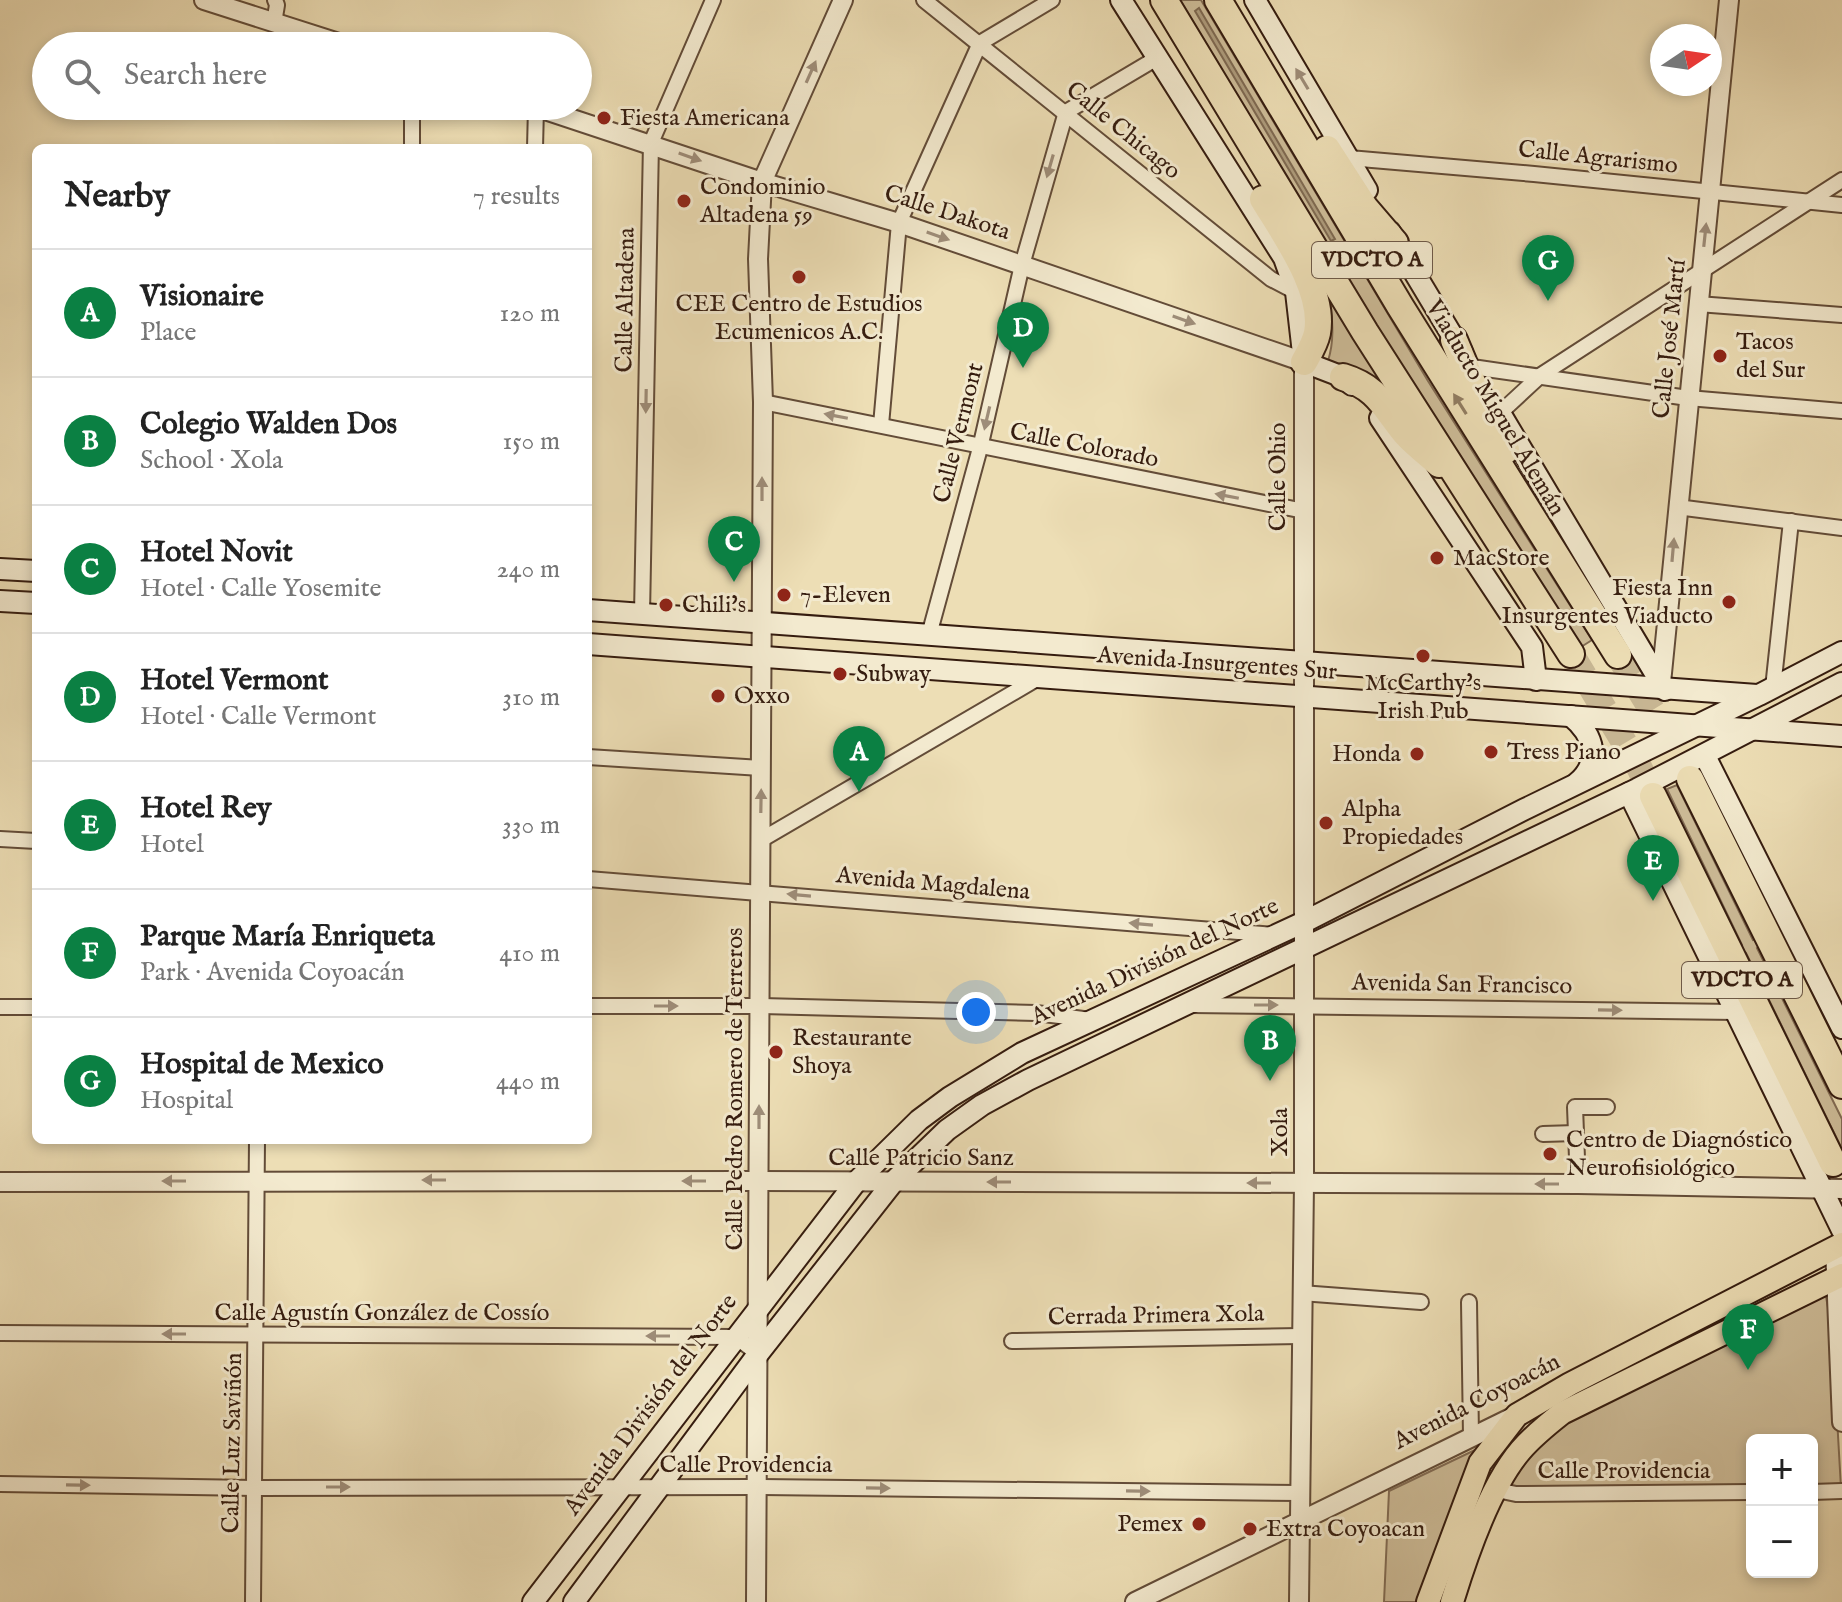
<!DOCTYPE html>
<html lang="en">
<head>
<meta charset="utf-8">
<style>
  body { margin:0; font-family:"IM FELL English",serif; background:#f2f2f2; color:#222 }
  .controls { position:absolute; right:24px; bottom:24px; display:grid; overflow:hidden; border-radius:12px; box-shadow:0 4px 12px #0003 }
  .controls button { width:72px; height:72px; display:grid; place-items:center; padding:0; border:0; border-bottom:2px solid #e0e0e0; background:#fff; color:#222; font:40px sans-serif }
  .compass { position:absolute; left:1650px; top:24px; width:72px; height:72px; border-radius:50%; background:#fff; box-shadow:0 4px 12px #0003; rotate:77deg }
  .you { position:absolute; left:976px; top:1012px; width:28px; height:28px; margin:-20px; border:6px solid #fff; border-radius:50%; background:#1a73e8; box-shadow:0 0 0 12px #1a73e833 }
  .badge { display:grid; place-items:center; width:52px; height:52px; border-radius:50%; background:#0b8043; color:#fff; font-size:26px; font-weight:700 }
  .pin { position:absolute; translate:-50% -66px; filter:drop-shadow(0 2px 4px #0008) }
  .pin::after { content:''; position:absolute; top:42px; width:28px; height:24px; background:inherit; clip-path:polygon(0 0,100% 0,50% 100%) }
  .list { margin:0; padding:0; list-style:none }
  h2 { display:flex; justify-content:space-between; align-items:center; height:104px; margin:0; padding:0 32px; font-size:34px }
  h2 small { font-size:26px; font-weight:400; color:#767676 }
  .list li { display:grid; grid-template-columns:52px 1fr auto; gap:24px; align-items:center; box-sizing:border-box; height:128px; padding:0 32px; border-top:2px solid #e0e0e0 }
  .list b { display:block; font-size:30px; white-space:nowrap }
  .list p { margin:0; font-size:26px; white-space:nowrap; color:#767676 }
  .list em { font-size:26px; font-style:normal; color:#767676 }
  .icon { flex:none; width:44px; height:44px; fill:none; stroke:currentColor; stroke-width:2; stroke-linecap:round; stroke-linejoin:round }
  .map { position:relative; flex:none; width:1842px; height:1602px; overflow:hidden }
  .search { position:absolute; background:#fff; box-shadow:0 4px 12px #0003; left:32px; top:32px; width:560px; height:88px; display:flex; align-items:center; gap:20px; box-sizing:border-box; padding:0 28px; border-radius:44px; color:#767676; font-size:30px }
  .panel { position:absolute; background:#fff; box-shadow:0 4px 12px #0003; left:32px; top:144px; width:560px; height:1000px; border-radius:12px }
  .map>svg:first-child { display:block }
  .green { fill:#cebd99; stroke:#826c54; stroke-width:2 }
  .water { fill:#ae9c7d; stroke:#7e6951; stroke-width:2 }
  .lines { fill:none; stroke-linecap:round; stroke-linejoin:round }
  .motorway-tunnel { stroke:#c8b794; stroke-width:26; stroke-dasharray:26 13; stroke-linecap:butt }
  .minor-casing { stroke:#634c38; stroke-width:18 }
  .tertiary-casing { stroke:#634c38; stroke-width:22 }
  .secondary-casing { stroke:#351c0f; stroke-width:24 }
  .primary-casing { stroke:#351c0f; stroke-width:26 }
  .motorway-casing { stroke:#351c0f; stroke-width:30 }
  .minor { stroke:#f3eacf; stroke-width:14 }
  .tertiary { stroke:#f3eacf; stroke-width:18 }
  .secondary { stroke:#f3eacf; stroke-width:20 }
  .primary { stroke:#eddeb5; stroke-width:22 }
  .motorway { stroke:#eddeb5; stroke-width:26 }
  .oneway { fill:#9e8d79 }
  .oneway2 { fill:#917d62 }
  .poi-dot { fill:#8f2418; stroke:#f3eacf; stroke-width:3 }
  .labels { text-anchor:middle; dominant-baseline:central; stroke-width:6; stroke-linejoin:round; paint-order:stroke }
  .shield { fill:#f3eacf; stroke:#6e5a49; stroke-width:2 }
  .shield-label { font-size:22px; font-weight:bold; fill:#351c0f }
  .poi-label { font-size:24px; fill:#351c0f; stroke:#f3eacf; text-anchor:start }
  .street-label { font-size:24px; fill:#351c0f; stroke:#f3eacf }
</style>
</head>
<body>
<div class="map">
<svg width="1842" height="1602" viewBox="0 0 1842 1602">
  <rect width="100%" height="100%" fill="#eddeb5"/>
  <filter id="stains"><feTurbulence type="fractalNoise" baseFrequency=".0025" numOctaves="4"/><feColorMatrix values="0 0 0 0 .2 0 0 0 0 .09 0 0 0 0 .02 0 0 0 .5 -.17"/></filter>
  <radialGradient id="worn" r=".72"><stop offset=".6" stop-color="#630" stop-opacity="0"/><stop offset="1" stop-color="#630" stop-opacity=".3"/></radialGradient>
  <g class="green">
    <polygon points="1180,0 1201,0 1428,381 1592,640 1581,647 1411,386"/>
    <path d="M1330,297L1380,380L1328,361C1335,339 1332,319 1330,297Z"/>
    <polygon points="1677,785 1753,940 1757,939 1760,946 1757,948 1842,1119 1842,1149 1746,953 1742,954 1739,947 1742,945 1667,789"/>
    <polygon points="1825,1291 1832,1330 1841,1488 1812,1488 1812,1440 1752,1440 1752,1489 1504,1487 1545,1433"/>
    <polygon points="1475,1450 1424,1602 1384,1602 1389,1491"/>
  </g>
  <polygon class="water" points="1199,8 1335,239 1331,241 1195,11"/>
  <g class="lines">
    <g class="motorway-tunnel">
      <polyline points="1571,654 1639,767 1653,796"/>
      <polyline points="1618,655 1664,730 1690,779"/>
    </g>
    <g class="minor-casing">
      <g id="minor">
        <polyline points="924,0 1271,279 1296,292"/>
        <polyline points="274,23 277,5 275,0"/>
        <polyline points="412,148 412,106"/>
        <polyline points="535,148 536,107"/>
        <polyline points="1349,158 1534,174 1842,205"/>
        <polyline points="1698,304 1842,315"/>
        <polyline points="1472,367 1688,398 1842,411"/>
        <polyline points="763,402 1304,511"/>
        <polyline points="1500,413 1541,375 1842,180"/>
        <polyline points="881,425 899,223 980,43 1052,0"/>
        <polyline points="1677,507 1842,528"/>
        <polyline points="642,614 651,143 713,0"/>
        <polyline points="929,635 980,448 1022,265 1066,112 1157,58"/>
        <polyline points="1773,688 1791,521"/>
        <polyline points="588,757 761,768"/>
        <polyline points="0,839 36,841"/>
        <polyline points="761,840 1040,677"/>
        <polyline points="588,879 1274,935"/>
        <polyline points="1192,1005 1736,1012"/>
        <polyline points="588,1006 760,1006 1036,1013 1091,1020"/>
        <polyline points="0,1007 36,1007"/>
        <polyline points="1543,1134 1576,1133"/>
        <polyline points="1578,1184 1575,1107 1607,1107"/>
        <polyline points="1301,1293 1421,1302"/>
        <polyline points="1469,1302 1471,1436"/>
        <polyline points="0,1333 736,1337 758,1354"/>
        <polyline points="1012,1341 1300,1336"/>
        <polyline points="0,1484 255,1488 758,1487 1299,1493"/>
        <polyline points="1497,1490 1516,1494 1752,1492"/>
        <polyline points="1812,1492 1842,1491"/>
        <polyline points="253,1602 257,1140"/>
      </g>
    </g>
    <g class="tertiary-casing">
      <g id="tertiary">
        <polyline points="204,0 348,46"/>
        <polyline points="533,106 762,182 899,223 1304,362 1304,1183 1299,1602"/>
        <polyline points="1661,683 1729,0"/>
        <polyline points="0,1182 759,1181 1578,1184 1842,1189"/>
        <polyline points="1835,1248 1842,1422"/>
        <polyline points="756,1602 763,402 758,259 762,182 843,0"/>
        <polyline points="1135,1602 1517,1415"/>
      </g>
    </g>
    <g class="secondary-casing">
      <g id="secondary">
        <polyline points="1121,0 1284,258 1296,292 1304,362 1343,377 1352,385"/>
        <polyline points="1255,0 1367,190"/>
        <polyline points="1390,232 1462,352"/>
        <polyline points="1500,413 1665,690"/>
        <polyline points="1380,418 1532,647 1536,680"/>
        <polyline points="0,569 36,571"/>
        <polyline points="0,601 36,603"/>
        <polyline points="588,610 1757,695"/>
        <polyline points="588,644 1842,736"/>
        <path d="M1571,716C1594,735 1602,762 1577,783"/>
        <polyline points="1705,756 1842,1028"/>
        <polyline points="1629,793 1842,1230"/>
        <polyline points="533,1602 856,1182 919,1120 950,1097 1022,1053 1304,922 1525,809 1759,695 1842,652"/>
        <polyline points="574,1602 758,1354 894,1181 947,1130 982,1105 1028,1080 1637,789 1842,683"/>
      </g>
    </g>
    <g class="primary-casing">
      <g id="primary">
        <polyline points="1428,1602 1480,1463 1517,1415 1570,1384 1842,1244"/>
        <path d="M1452,1602C1466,1556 1490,1486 1521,1450C1533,1436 1548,1424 1562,1413L1842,1275"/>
      </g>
    </g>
    <g class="motorway-casing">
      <g id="motorway">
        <polyline points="1164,0 1365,332 1571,654"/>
        <polyline points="1218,0 1400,306 1618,655"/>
        <polyline points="1327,149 1365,208 1395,243"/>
        <path d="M1263,199C1284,234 1325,290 1317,333C1315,343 1309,353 1304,362"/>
        <polyline points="1454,340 1470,378 1506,450"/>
        <path d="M1343,377C1379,388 1384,408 1406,434C1416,445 1428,454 1439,464"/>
        <polyline points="1690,779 1842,1085"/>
        <polyline points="1653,796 1833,1163"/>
      </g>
    </g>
    <use href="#minor" class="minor"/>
    <use href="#tertiary" class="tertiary"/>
    <use href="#secondary" class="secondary"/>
    <use href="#primary" class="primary"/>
    <use href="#motorway" class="motorway"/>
  </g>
  <defs><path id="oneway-solid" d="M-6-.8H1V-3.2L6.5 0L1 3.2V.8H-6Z" transform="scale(2)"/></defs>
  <g class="oneway">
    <use href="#oneway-solid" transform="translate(811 72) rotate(-66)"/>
    <use href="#oneway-solid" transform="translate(1302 79) rotate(-121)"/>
    <use href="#oneway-solid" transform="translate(690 157) rotate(19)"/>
    <use href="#oneway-solid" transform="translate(1050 166) rotate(106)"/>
    <use href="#oneway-solid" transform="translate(1705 235) rotate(-84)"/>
    <use href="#oneway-solid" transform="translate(938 236) rotate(19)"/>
    <use href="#oneway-solid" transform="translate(1184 320) rotate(19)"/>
    <use href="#oneway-solid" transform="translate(646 401) rotate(91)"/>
    <use href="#oneway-solid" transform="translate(836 416) rotate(-169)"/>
    <use href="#oneway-solid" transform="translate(987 418) rotate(103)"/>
    <use href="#oneway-solid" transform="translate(762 489) rotate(-90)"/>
    <use href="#oneway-solid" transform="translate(1227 496) rotate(-169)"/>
    <use href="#oneway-solid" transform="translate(1673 550) rotate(-85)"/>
    <use href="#oneway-solid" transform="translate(761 801) rotate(-89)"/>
    <use href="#oneway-solid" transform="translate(799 895) rotate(-175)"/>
    <use href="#oneway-solid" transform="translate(1141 924) rotate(-175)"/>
    <use href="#oneway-solid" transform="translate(1266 1005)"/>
    <use href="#oneway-solid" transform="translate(666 1006)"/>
    <use href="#oneway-solid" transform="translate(1610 1010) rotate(1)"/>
    <use href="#oneway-solid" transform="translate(759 1117) rotate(-90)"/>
    <use href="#oneway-solid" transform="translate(434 1180) rotate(-180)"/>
    <use href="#oneway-solid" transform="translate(174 1181) rotate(180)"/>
    <use href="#oneway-solid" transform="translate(694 1181) rotate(-180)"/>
    <use href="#oneway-solid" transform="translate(999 1182) rotate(-180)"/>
    <use href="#oneway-solid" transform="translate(1259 1183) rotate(-180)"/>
    <use href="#oneway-solid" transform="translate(1547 1184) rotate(-180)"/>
    <use href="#oneway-solid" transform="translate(174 1334) rotate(-180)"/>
    <use href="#oneway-solid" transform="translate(658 1336) rotate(-180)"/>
    <use href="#oneway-solid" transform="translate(78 1485) rotate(1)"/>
    <use href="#oneway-solid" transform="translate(338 1487)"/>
    <use href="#oneway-solid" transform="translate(878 1488) rotate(1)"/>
    <use href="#oneway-solid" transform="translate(1138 1491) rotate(1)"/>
  </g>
  <use class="oneway2" href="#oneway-solid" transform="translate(1460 404) rotate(-122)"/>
  <g class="poi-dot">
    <circle cx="604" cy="118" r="8"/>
    <circle cx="684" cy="201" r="8"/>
    <circle cx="799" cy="277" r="8"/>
    <circle cx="1720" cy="356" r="8"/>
    <circle cx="1437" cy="558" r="8"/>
    <circle cx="784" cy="595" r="8"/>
    <circle cx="1729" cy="602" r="8"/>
    <circle cx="666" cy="605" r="8"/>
    <circle cx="1423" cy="656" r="8"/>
    <circle cx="840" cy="674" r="8"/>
    <circle cx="718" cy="696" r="8"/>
    <circle cx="1491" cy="752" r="8"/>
    <circle cx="1417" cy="754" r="8"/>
    <circle cx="1326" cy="823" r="8"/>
    <circle cx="776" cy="1052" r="8"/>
    <circle cx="1550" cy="1154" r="8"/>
    <circle cx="1199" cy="1524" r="8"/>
    <circle cx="1250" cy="1529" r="8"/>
  </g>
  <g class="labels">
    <g class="shield">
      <rect x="1312" y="242" width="120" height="36" rx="6"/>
      <rect x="1682" y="962" width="120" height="36" rx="6"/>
    </g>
    <g class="shield-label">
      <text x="1372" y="260">VDCTO A</text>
      <text x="1742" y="980">VDCTO A</text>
    </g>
    <g class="poi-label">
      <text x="620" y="118">Fiesta Americana</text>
      <text x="700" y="187">Condominio<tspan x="700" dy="28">Altadena 59</tspan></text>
      <text x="799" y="304" text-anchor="middle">CEE Centro de Estudios<tspan x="799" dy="28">Ecumenicos A.C.</tspan></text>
      <text x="1736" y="342">Tacos<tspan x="1736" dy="28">del Sur</tspan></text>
      <text x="1453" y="558">MacStore</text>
      <text x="1713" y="588" text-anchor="end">Fiesta Inn<tspan x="1713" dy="28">Insurgentes Viaducto</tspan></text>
      <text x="800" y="595">7-Eleven</text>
      <text x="682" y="605">Chili's</text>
      <text x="856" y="674">Subway</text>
      <text x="1423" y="683" text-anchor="middle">McCarthy's<tspan x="1423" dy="28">Irish Pub</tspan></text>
      <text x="734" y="696">Oxxo</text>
      <text x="1507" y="752">Tress Piano</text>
      <text x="1401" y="754" text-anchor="end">Honda</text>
      <text x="1342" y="809">Alpha<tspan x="1342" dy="28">Propiedades</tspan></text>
      <text x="792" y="1038">Restaurante<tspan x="792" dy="28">Shoya</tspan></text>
      <text x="1566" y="1140">Centro de Diagnóstico<tspan x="1566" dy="28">Neurofisiológico</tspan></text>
      <text x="1183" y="1524" text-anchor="end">Pemex</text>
      <text x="1266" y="1529">Extra Coyoacan</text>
    </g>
    <g class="street-label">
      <text transform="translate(1123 131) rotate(39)">Calle Chicago</text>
      <text transform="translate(1598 158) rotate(6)">Calle Agrarismo</text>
      <text transform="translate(947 213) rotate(18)">Calle Dakota</text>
      <text transform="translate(626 300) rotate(-89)">Calle Altadena</text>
      <text transform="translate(1670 339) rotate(-84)">Calle José Martí</text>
      <text transform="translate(1495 408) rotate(59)">Viaducto Miguel Alemán</text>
      <text transform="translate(959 433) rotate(-76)">Calle Vermont</text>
      <text transform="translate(1084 446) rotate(11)">Calle Colorado</text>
      <text transform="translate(1278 477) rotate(-90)">Calle Ohio</text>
      <text transform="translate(1217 664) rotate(4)">Avenida Insurgentes Sur</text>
      <text transform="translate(933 884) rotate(5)">Avenida Magdalena</text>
      <text transform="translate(1155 962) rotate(-25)">Avenida División del Norte</text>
      <text transform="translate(1462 985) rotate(1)">Avenida San Francisco</text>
      <text transform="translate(735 1089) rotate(-90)">Calle Pedro Romero de Terreros</text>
      <text transform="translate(1280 1132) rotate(-90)">Xola</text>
      <text x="921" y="1158">Calle Patricio Sanz</text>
      <text x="382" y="1313">Calle Agustín González de Cossío</text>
      <text transform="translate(1156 1316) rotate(-1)">Cerrada Primera Xola</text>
      <text transform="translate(1477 1402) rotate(-27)">Avenida Coyoacán</text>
      <text transform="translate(651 1405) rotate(-53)">Avenida División del Norte</text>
      <text transform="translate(233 1443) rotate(-89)">Calle Luz Saviñón</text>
      <text x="746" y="1465">Calle Providencia</text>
      <text x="1624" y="1471">Calle Providencia</text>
    </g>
  </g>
  <rect width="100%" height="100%" filter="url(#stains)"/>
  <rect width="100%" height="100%" fill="url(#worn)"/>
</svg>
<div class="controls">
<button>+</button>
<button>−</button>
</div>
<svg class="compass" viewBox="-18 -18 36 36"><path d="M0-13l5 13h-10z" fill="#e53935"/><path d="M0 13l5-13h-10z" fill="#767676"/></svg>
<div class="you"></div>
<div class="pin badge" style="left:859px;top:792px">A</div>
<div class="pin badge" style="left:1270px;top:1081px">B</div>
<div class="pin badge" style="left:734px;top:582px">C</div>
<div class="pin badge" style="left:1023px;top:368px">D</div>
<div class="pin badge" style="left:1653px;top:901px">E</div>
<div class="pin badge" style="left:1748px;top:1370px">F</div>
<div class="pin badge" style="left:1548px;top:301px">G</div>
<div class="search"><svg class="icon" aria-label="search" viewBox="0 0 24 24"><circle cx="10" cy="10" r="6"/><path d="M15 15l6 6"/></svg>Search here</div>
<section class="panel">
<h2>Nearby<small>7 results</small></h2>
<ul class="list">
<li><span class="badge">A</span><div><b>Visionaire</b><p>Place</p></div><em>120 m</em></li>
<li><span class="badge">B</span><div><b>Colegio Walden Dos</b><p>School · Xola</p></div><em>150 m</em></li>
<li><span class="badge">C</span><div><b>Hotel Novit</b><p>Hotel · Calle Yosemite</p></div><em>240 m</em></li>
<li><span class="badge">D</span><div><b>Hotel Vermont</b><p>Hotel · Calle Vermont</p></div><em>310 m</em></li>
<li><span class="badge">E</span><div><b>Hotel Rey</b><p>Hotel</p></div><em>330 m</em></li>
<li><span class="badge">F</span><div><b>Parque María Enriqueta</b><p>Park · Avenida Coyoacán</p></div><em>410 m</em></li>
<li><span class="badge">G</span><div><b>Hospital de Mexico</b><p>Hospital</p></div><em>440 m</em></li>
</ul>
</section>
</div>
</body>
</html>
